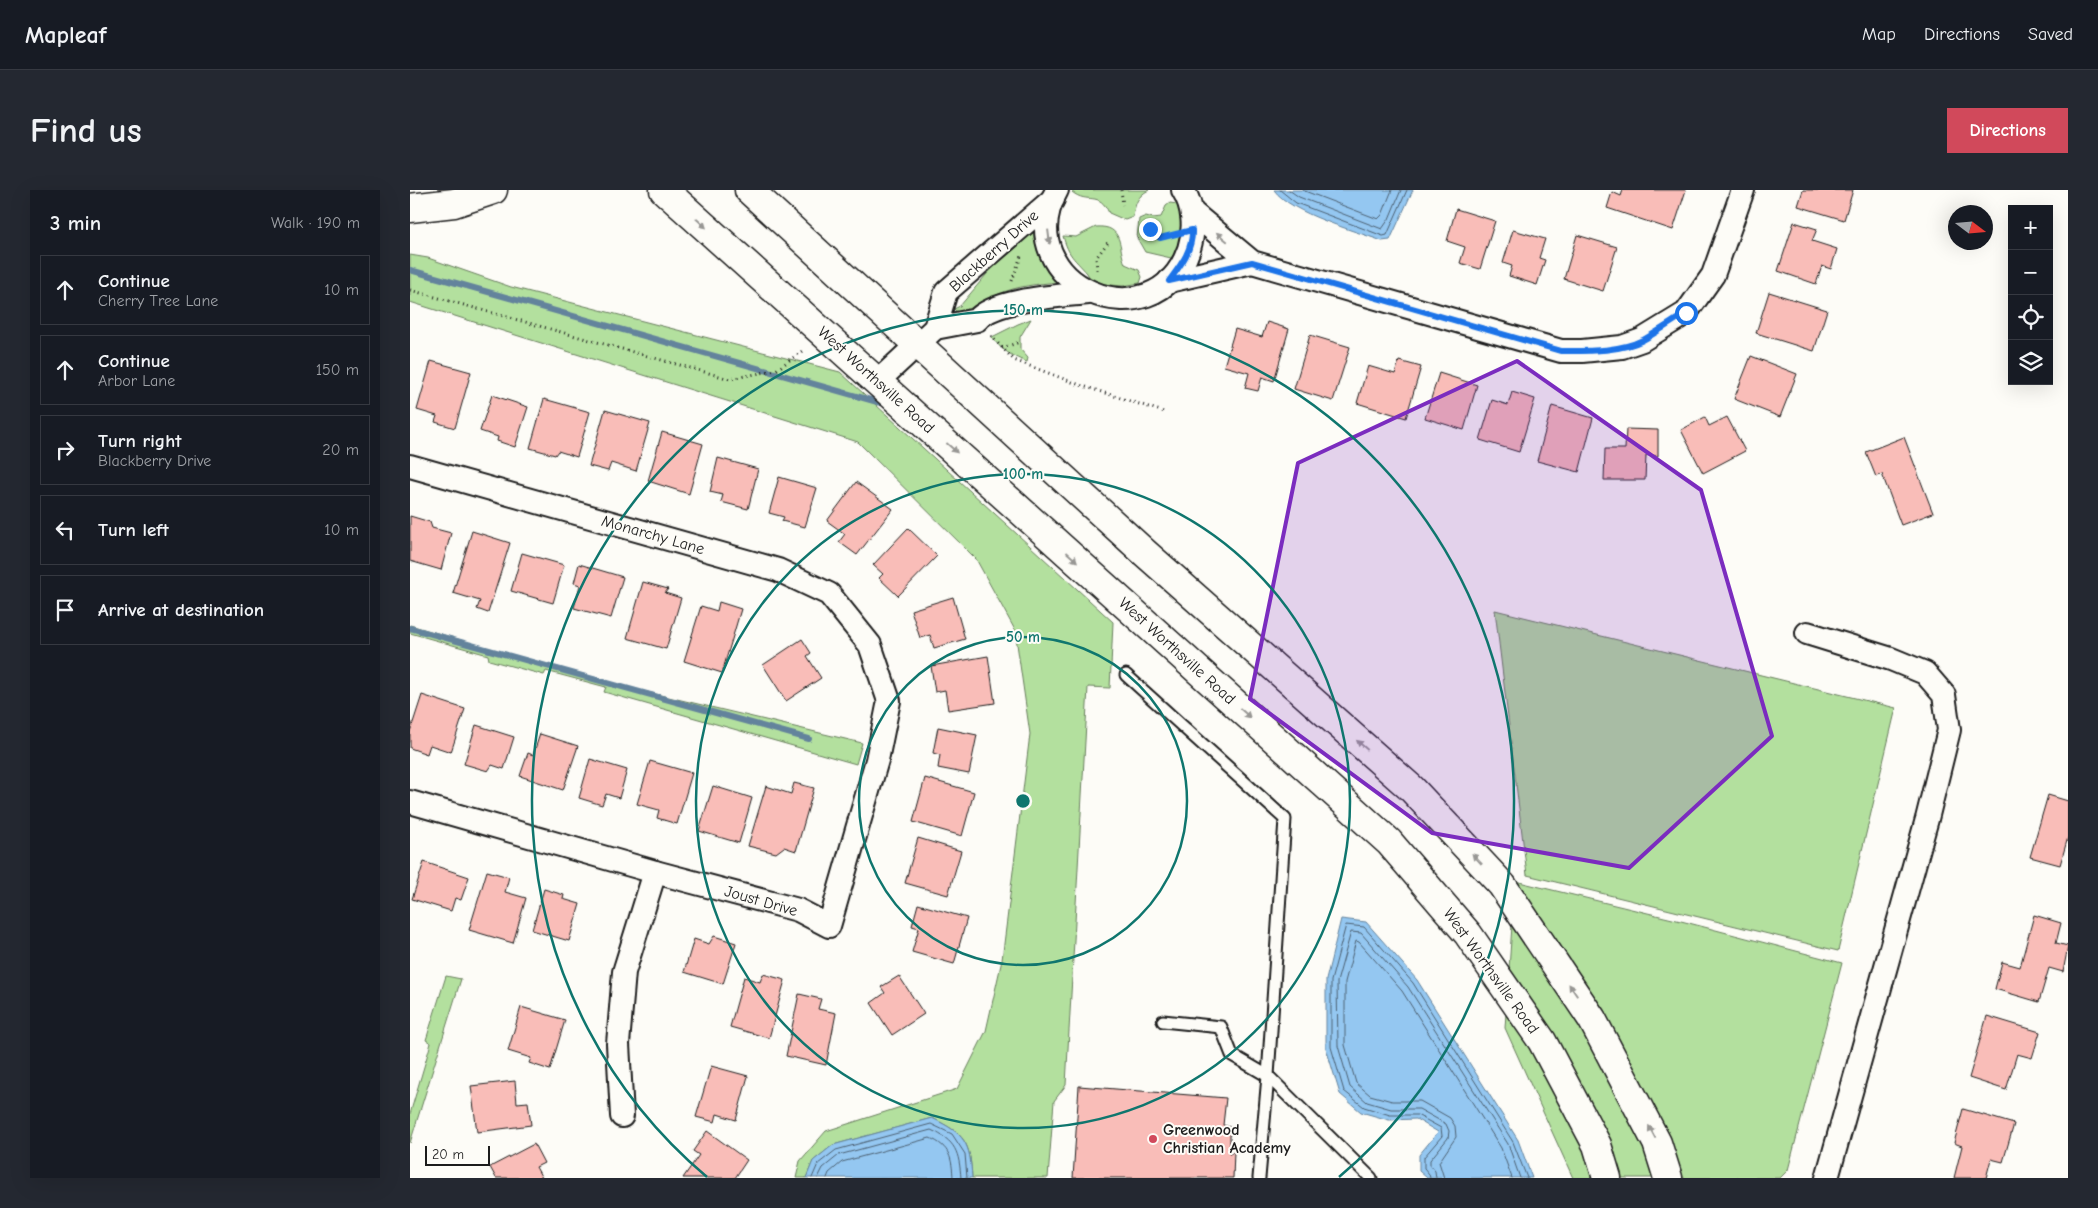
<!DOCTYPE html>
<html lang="en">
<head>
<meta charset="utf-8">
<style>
  body { margin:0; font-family:"Comic Neue",sans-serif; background:#242831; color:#f1f3f6 }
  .controls { position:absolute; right:15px; top:15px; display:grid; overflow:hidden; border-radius:0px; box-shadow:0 5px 20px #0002 }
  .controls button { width:45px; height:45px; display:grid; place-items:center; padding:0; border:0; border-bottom:1px solid #363941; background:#171b24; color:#f1f3f6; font:25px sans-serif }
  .compass { position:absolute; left:1538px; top:15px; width:45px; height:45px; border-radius:50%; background:#171b24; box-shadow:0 5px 20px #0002; rotate:106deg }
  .scale { position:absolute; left:15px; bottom:12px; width:65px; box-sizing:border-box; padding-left:5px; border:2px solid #1c1c1c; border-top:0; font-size:14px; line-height:18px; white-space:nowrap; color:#1c1c1c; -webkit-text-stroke:4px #fdfcf7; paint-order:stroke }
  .stop { position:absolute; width:15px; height:15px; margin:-11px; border:4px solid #1a73e8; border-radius:50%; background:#fff }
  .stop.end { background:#1a73e8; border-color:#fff; box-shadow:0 1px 5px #0008 }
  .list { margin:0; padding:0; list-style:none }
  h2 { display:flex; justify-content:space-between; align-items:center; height:65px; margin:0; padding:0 20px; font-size:21px }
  h2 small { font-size:16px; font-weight:400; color:#9ea1a6 }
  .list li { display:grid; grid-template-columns:32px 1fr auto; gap:15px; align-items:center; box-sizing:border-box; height:70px; margin:0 10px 10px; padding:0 10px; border:1px solid #363941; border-radius:0px }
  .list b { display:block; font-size:19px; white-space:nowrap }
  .list p { margin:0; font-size:16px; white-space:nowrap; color:#9ea1a6 }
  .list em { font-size:16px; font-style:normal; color:#9ea1a6 }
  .icon { flex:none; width:28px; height:28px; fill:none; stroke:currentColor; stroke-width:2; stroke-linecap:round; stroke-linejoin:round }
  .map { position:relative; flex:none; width:1658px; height:988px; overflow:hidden; border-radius:0px }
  header { display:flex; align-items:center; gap:30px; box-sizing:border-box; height:70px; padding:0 25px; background:#171b24; border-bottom:1px solid #363941 }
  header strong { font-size:24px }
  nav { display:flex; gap:28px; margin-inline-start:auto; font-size:18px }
  .intro { display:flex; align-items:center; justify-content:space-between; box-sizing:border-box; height:120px; padding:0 30px }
  h1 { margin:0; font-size:35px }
  .button { padding:12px 22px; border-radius:0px; background:#d1495b; color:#fff; font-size:18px; font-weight:700 }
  main { display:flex; gap:30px; padding:0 30px }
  aside { flex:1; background:#171b24; border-radius:0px; box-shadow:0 5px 20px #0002 }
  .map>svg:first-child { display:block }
  .green { fill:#b3e09e; stroke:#687e5d }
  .water { fill:#94c7f1; stroke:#64839c }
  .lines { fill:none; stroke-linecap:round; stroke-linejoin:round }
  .shore { stroke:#4c6071; stroke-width:1 }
  .stream { stroke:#64839c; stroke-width:6 }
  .building { fill:#f9bdb8; stroke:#1c1c1c }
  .service-casing { stroke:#1c1c1c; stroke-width:15 }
  .minor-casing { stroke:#1c1c1c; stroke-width:26 }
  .secondary-casing { stroke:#1c1c1c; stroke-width:31 }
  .path { stroke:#1c1c1c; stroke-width:3; stroke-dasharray:1 4; stroke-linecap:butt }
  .service { stroke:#fdfcf7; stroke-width:11 }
  .minor { stroke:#fdfcf7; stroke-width:22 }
  .secondary { stroke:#fdfcf7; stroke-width:28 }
  .oneway { fill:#989794 }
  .route { stroke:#1a73e8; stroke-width:6 }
  .marked { fill:#7b2cbf; fill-opacity:0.2; stroke:#7b2cbf; stroke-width:4; stroke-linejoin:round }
  .ring { fill:none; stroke:#0f766e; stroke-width:2.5 }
  .poi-dot { fill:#d1495b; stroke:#fdfcf7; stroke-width:2 }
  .labels { text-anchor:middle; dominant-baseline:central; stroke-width:4; stroke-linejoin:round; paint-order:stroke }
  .street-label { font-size:16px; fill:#1c1c1c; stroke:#fdfcf7 }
  .poi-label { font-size:16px; font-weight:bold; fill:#1c1c1c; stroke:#fdfcf7; text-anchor:start }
  .centre { fill:#0f766e; stroke:#fdfcf7; stroke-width:2.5 }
  .ring-label { font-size:15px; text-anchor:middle; font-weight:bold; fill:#0f766e; stroke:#fdfcf7; stroke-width:4; stroke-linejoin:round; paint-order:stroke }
</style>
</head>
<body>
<header>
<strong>Mapleaf</strong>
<nav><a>Map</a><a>Directions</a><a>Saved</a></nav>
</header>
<div class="intro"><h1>Find us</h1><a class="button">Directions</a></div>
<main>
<aside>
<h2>3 min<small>Walk · 190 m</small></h2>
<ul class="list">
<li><svg class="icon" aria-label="ahead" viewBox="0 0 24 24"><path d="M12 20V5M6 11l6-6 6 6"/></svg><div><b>Continue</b><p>Cherry Tree Lane</p></div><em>10 m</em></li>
<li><svg class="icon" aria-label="ahead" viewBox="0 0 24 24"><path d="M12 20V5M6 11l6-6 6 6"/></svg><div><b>Continue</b><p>Arbor Lane</p></div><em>150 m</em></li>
<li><svg class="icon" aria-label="right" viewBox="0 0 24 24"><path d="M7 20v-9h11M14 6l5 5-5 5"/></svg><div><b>Turn right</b><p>Blackberry Drive</p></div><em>20 m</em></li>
<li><svg class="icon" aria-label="left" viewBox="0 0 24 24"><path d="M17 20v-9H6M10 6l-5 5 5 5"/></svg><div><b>Turn left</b></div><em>10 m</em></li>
<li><svg class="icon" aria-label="arrive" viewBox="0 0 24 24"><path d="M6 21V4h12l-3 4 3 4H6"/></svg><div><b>Arrive at destination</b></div></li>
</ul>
</aside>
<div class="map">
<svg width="1658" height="988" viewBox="0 0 1658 988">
  <rect width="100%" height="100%" fill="#fdfcf7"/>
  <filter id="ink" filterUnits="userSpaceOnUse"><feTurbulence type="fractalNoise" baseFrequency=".02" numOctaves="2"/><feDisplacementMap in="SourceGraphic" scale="10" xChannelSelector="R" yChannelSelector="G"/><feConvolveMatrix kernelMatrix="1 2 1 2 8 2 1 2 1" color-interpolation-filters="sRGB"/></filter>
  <g filter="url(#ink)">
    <g class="green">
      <path d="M665,0H739C727,6 725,14 723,27L715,30L699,23C689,0 678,15 662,2Z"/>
      <path d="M760,13L767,14C774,31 773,53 761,68L735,62L727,48L729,29L736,26L743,28L751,27L756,16Z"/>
      <path d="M625,35L628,36L637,74L648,92C628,94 607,96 589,104C575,109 563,118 549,124L544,119L550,116L581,79Z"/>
      <path d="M686,37C714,35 708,57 715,74L729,80L732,87L730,93L713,96L701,95L687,105C684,98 681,89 677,83C664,68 659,67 653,46L666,47Z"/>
      <path d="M0,65L18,68L101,97L430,182L703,432L700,498L678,497L656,895L644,911L638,988H562C560,951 555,944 522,928L423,955L403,971L396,988H386L390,971L416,941L547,899L576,841L592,770L620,544L605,440L566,369L448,252L0,112Z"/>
      <path d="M621,129L610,147V159L618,168L617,172C605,168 589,159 582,147L608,134Z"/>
      <polygon points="1085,420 1486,518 1428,761 1117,685"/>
      <polygon points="0,435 187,490 452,553 446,574 194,502 196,497 136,481 134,485 79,470 78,465 0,443"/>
      <polygon points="1105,691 1275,732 1432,773 1378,980 1370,988 1163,988 1095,838"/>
      <polygon points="36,786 51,789 0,953 0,924 21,853 16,850"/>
    </g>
    <g class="water">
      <path d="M864,0H1003L980,50L972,51C943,40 882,24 864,0Z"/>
      <polygon points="931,729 956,732 1007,790 1108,950 1122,988 1017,988 1009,981 1009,965 1028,942 1006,929 979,930 951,922 930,904 916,858 916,790"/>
      <path d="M522,928C555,944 560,952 562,988H396L403,971L423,955Z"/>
    </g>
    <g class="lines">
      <g class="shore">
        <polyline points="870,0 886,13 973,46 977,45 997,0"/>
        <polyline points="879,0 889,7 972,39 979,29 991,0"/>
        <polyline points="892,0 968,29 972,25 982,0"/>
        <polyline points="402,988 408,974 426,960 521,934 542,944 555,964 557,988"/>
        <path d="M408,988L413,978L429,965L521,940C546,951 549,962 551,988"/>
        <path d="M417,988L419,983L432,972L520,948C540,957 542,968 543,988"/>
        <polyline points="1020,988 1019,984 1014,978 1014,967 1032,946 1031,938 1007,925 980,925 954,917 934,901 921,857 921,791 936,735 954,737 1003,793 1103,952 1117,988"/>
        <polyline points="1026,988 1025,981 1020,975 1020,970 1038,948 1039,941 1036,934 1009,919 981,919 957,912 940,897 928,856 927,792 941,742 951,743 998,797 1098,954 1110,988"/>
        <polyline points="1034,988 1029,972 1046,947 1045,936 1040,928 1010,911 982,911 960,905 946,893 935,855 935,792 946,751 949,752 992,801 1091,958 1102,988"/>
      </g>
      <g class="stream">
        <polyline points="0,80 471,213"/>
        <polyline points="0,438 399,549"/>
      </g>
    </g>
    <g class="building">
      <polygon points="1213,0 1276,0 1263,40 1197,18 1202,2 1211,6"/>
      <polygon points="1393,0 1443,0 1434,30 1388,16"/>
      <polygon points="1046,19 1085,31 1070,79 1050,73 1055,57 1037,51"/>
      <polygon points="1384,32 1407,39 1402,51 1427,59 1421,79 1412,76 1406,94 1368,81"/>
      <polygon points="1103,40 1135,49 1129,68 1135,70 1127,95 1099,86 1102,76 1093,73"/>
      <polygon points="1167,45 1207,57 1193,101 1154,89"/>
      <polygon points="1359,102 1417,120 1404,161 1346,143"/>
      <polygon points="857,132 879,139 864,191 852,187 848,201 835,198 839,183 814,176 825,139 852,147"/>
      <polygon points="900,145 940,157 923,211 884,199"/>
      <polygon points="1341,166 1387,184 1370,227 1324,209"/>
      <polygon points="21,171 61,182 45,238 25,232 27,226 7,220"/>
      <polygon points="989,171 1011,177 996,228 947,213 958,176 985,184"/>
      <polygon points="1029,183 1067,195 1054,240 1015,228"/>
      <polygon points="1102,202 1125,209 1109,262 1070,250 1082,210 1098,215"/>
      <polygon points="82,205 118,217 105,257 87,251 88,247 70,241"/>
      <polygon points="134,209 180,222 167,267 148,261 145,265 120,258"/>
      <polygon points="1142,216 1183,228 1169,282 1127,271"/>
      <polygon points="195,220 240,233 226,281 201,273 198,281 179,276"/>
      <polygon points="1295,227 1299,236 1317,227 1335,261 1293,283 1271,240"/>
      <polygon points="1216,239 1248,240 1248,266 1236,265 1235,290 1194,290 1195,259 1215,259"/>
      <polygon points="252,242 293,254 279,304 238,291"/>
      <polygon points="1494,247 1523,323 1491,335 1472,284 1466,287 1456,262"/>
      <polygon points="308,268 348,279 338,319 311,312 313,305 300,302"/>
      <polygon points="369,287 407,298 395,337 372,331 374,327 359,323"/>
      <polygon points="446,292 483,319 447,365 429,352 435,344 417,331"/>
      <polygon points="0,326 20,332 22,338 41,343 31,380 0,371"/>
      <polygon points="498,338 527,366 488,406 469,388 473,384 463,375"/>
      <polygon points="62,341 100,353 78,423 67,419 70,411 43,403"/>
      <polygon points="112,363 154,375 143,413 101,401"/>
      <polygon points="169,374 213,387 201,428 164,418 170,395 164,393"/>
      <polygon points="233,392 258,399 255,403 271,408 256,459 217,448"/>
      <polygon points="543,407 555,449 524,458 520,445 510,448 501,420"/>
      <polygon points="309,412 331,419 312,483 274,471 291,416 307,421"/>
      <polygon points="392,449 401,463 397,466 411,488 376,511 353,475"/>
      <polygon points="578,466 585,513 538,520 535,500 525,502 521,476"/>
      <polygon points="12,505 55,519 41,562 20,555 17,564 0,558 0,542"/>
      <polygon points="66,535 104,547 94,579 82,575 78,581 54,574"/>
      <polygon points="528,537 567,545 559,584 528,578 530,565 523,563"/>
      <polygon points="130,544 168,556 153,600 110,586 118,563 123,565"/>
      <polygon points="180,569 217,580 209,608 196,604 192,615 169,608"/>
      <polygon points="240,571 282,583 267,634 247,628 249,620 227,614"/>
      <polygon points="515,588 564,602 552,646 503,632"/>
      <polygon points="384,593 404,598 386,661 374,657 366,663 338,656 356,596 381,604"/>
      <polygon points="303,596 342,608 329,653 289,641"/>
      <polygon points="1638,605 1658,611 1658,647 1650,675 1620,667"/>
      <polygon points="508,648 551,661 538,705 495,693"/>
      <polygon points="14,672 59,687 51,710 45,708 41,721 2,709"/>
      <polygon points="77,681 99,687 95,702 116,708 103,753 59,740"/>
      <polygon points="134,699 154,705 153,709 170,714 159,751 122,740"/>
      <polygon points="508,714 557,728 544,774 502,762 509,738 502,736"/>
      <polygon points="1624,725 1651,733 1646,753 1658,756 1653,782 1639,778 1629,812 1585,799 1592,772 1610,777"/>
      <polygon points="304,746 326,753 313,794 274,782 284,749 299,754"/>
      <polygon points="353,784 375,790 359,848 320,837 334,787 350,792"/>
      <polygon points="489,786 514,824 482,845 461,813 475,803 471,797"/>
      <polygon points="389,804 411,809 408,819 426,823 416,875 376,866"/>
      <polygon points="111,817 155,830 140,880 119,873 121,868 98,861"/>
      <polygon points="1577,826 1630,842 1622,868 1607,864 1596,900 1559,888"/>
      <polygon points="301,876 338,886 326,930 307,924 305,932 286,927"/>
      <polygon points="105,891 107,913 118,912 121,935 67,942 61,896"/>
      <polygon points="669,896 816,908 813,935 820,937 820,964 824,961 823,988 663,988"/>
      <polygon points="1553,919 1604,934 1593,972 1581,969 1576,988 1544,988 1552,956 1544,953"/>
      <polygon points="297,941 337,970 325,988 273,988 289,965 283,961"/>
      <polygon points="124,954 134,973 126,977 132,988 86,988 80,977"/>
    </g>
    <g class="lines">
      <g class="service-casing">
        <g id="service">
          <polyline points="716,485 875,629 858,886 849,988"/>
          <polyline points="753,831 811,837 822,865 858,886 961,988"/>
        </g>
      </g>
      <g class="minor-casing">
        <g id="minor">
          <path d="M647,0C595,93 745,159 779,59C785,40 784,17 773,0"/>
          <polyline points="782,22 842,72 1151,161 1172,161 1212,157 1232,150 1276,123 1303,85 1333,0"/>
          <polyline points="759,91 842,72"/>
          <path d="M525,138L567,130C584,109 651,106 678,103"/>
          <polyline points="468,191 525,138 536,102 643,9"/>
          <polyline points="0,276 368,380 419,404 460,455 479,511 467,570 419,736 388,720 245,682 0,612"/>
          <polyline points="1397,443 1481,469 1515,483 1534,505 1539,540 1517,629 1417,988"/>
          <polyline points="212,926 208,854 214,782 245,682"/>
        </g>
      </g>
      <g class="secondary-casing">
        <g id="secondary">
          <polyline points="254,0 979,652 1058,744 1132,851 1187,955 1197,988"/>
          <polyline points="339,0 735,363 1002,599 1092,695 1182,829 1247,953 1258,988"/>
          <polyline points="0,18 44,13 83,0"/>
        </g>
      </g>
      <g class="path">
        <polyline points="711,0 713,15"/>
        <polyline points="727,48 740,39 750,48 760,46"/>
        <polyline points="687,80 686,68 699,51"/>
        <polyline points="602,91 611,66"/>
        <polyline points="0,100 320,189 366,180 395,159"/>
        <polyline points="581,146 604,170 670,195 754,222"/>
        <polyline points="592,158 610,152"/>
      </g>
      <use href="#service" class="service"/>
      <use href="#minor" class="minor"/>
      <use href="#secondary" class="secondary"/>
    </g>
    <defs><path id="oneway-solid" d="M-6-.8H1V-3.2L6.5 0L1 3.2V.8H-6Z" transform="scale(1.25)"/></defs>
    <g class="oneway">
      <use href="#oneway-solid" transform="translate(291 33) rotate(42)"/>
      <use href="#oneway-solid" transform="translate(639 47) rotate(83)"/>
      <use href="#oneway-solid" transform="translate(812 47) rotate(-140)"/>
      <use href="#oneway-solid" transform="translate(542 258) rotate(42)"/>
      <use href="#oneway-solid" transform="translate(662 367) rotate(42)"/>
      <use href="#oneway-solid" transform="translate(835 523) rotate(42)"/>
      <use href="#oneway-solid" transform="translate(952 555) rotate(-139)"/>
      <use href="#oneway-solid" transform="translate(1067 669) rotate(-133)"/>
      <use href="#oneway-solid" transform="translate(1163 800) rotate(-124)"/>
      <use href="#oneway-solid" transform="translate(1242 942) rotate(-118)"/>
    </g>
  </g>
  <g class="lines" filter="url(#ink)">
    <path class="route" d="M740,39L750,48L782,40C783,60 770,76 759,91L842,72L1151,161C1177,161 1209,162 1233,150C1247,142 1262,132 1276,123"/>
  </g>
  <path class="marked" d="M1107,171L1291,300L1362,546L1219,678L1022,643L840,509L888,273Z"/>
  <g class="ring">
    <circle cx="613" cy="611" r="164"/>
    <circle cx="613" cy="611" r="327"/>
    <path d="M297 987A491 491 0 1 1 929 987"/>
  </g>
  <circle class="poi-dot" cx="743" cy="949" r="5"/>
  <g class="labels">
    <g class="street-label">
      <text transform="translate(584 61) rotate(-42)">Blackberry Drive</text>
      <text transform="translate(466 190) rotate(42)">West Worthsville Road</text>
      <text transform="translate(243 345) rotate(16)">Monarchy Lane</text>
      <text transform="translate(767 461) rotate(42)">West Worthsville Road</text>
      <text transform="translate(351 711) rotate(16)">Joust Drive</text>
      <text transform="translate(1081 781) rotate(54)">West Worthsville Road</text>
    </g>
    <g class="poi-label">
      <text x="753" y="940">Greenwood<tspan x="753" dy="18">Christian Academy</tspan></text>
    </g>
  </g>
  <circle cx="613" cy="611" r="8" class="centre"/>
  <g class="ring-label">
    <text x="613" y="125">150 m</text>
    <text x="613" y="289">100 m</text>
    <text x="613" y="452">50 m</text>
  </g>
</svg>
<div class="controls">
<button>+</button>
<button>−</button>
<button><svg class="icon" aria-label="locate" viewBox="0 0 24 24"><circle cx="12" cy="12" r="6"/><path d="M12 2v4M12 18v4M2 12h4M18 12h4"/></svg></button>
<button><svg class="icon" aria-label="layers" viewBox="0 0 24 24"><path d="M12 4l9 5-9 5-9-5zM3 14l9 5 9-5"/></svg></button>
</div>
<svg class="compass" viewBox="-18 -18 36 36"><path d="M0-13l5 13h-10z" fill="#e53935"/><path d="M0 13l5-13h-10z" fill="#9ea1a6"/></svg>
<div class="scale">20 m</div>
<div class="stop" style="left:1276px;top:123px"></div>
<div class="stop end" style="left:740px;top:39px"></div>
</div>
</main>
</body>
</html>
